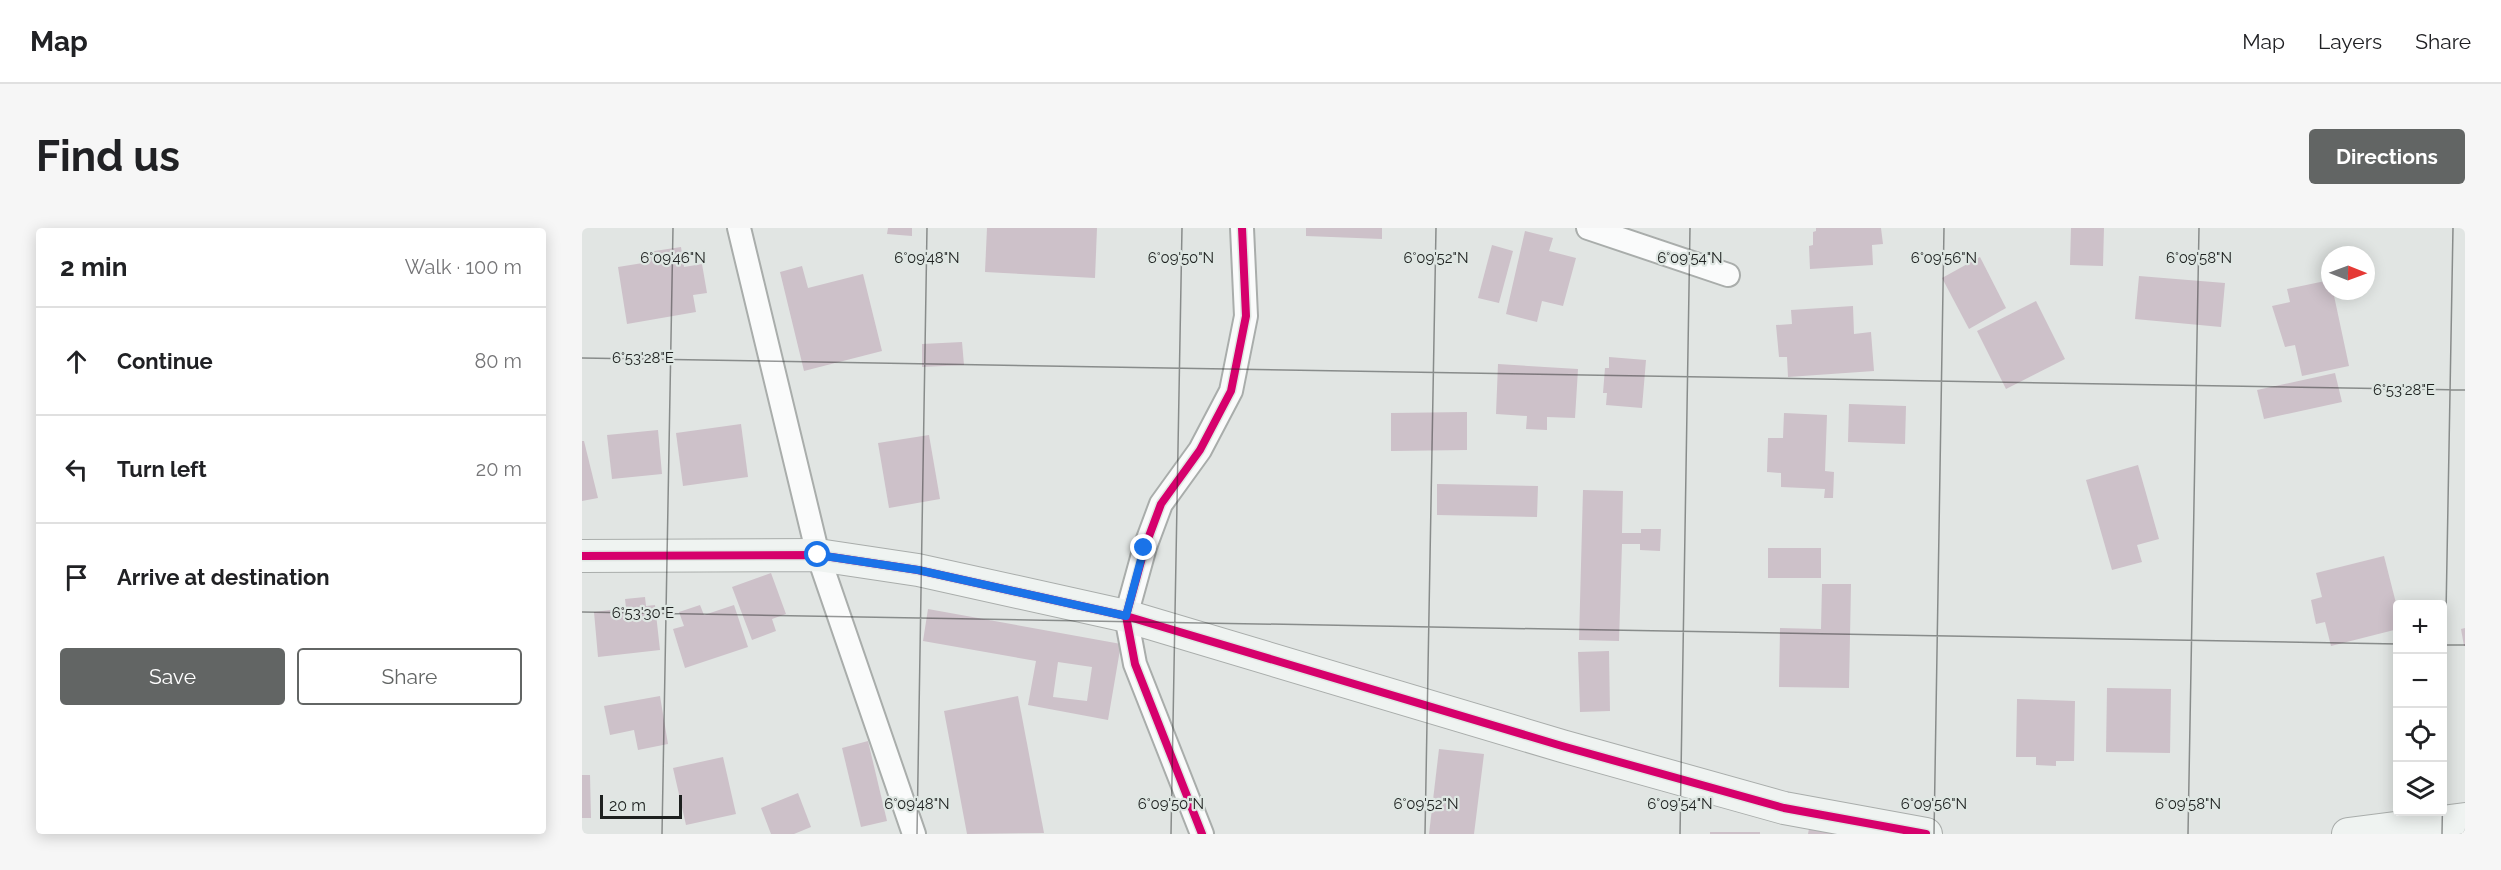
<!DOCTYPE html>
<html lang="en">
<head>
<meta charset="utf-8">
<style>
  body { margin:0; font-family:Raleway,sans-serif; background:#f6f6f6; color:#202124 }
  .controls { position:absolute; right:18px; bottom:18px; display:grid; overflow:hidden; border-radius:6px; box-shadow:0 3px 15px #0003 }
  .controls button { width:54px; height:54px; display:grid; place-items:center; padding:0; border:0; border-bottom:2px solid #e0e0e0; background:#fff; color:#202124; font:30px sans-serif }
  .compass { position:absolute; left:1739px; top:18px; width:54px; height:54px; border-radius:50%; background:#fff; box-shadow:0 3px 15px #0003; rotate:91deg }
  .scale { position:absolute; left:18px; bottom:15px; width:82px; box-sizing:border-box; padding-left:6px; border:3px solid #1d201f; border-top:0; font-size:16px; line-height:21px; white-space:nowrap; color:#1d201f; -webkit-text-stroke:4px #dfe7e3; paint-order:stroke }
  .stop { position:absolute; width:18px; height:18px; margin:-14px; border:4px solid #1a73e8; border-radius:50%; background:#fff }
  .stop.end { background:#1a73e8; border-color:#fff; box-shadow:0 2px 6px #0008 }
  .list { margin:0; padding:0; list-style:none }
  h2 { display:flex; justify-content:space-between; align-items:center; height:78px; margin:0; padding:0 24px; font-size:26px }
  h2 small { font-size:20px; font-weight:400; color:#757577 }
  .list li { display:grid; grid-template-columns:39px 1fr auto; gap:18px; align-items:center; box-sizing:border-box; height:108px; padding:0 24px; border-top:2px solid #e0e0e0 }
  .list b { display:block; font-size:22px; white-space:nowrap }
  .list em { font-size:20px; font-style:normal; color:#757577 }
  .actions { display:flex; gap:12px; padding:18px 24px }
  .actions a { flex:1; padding:14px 0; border:2px solid #626564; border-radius:6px; text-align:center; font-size:21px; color:#626564 }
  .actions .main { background:#626564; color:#fff }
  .icon { flex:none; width:33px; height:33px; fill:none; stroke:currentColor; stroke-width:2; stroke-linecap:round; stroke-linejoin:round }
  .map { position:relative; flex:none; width:1883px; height:606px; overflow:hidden; border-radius:6px }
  header { display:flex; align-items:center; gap:36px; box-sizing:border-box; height:84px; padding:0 30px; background:#fff; border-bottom:2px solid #e0e0e0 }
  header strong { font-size:28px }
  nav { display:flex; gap:33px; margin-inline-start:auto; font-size:21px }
  .intro { display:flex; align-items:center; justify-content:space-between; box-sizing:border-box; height:144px; padding:0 36px }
  h1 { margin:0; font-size:42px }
  .button { padding:15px 27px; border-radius:6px; background:#626564; color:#fff; font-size:21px; font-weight:700 }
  main { display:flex; gap:36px; padding:0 36px }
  aside { flex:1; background:#fff; border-radius:6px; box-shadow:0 3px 15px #0003 }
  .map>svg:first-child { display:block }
  .building { fill:#cdc1c9; fill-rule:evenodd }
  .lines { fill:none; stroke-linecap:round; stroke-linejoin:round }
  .street-casing { stroke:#a9adab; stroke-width:26 }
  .secondary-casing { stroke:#a9adab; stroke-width:34 }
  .street { stroke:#fafbfb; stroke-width:22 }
  .secondary { stroke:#eff3f1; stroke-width:32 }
  .cycleway-casing { stroke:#dfe7e3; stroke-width:11 }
  .cycleway { stroke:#d6006c; stroke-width:8 }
  .route { stroke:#1a73e8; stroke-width:8 }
  .ticks { fill:none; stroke:#1d201f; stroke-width:1.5; stroke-opacity:0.45 }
  .ticks-label { font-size:15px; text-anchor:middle; fill:#1d201f; stroke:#dfe7e3; stroke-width:4.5; stroke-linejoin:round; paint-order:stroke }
</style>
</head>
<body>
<header>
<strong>Map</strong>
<nav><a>Map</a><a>Layers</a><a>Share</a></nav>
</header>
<div class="intro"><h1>Find us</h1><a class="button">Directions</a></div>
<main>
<aside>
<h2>2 min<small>Walk · 100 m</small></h2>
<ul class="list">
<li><svg class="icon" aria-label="ahead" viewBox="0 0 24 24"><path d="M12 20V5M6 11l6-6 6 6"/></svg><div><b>Continue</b></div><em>80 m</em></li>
<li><svg class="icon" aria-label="left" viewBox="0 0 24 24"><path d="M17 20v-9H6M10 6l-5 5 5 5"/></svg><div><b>Turn left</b></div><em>20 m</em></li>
<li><svg class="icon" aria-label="arrive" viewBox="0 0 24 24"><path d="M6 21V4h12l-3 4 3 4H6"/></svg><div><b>Arrive at destination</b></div></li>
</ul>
<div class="actions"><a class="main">Save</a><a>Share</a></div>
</aside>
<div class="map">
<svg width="1883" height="606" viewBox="0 0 1883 606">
  <rect width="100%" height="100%" fill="#e1e5e3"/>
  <g class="building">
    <polygon points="306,0 330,0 330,8 305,6"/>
    <polygon points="405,0 515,0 513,50 403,44"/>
    <polygon points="724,0 800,0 800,11 724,8"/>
    <polygon points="1234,0 1299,0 1301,16 1290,17 1291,37 1228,41 1227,18 1231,17 1231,4 1234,3"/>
    <polygon points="1489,0 1522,0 1521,38 1488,37"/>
    <polygon points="943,3 971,10 967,23 994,30 981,78 960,73 955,94 924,86"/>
    <polygon points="910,17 931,23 917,75 896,70"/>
    <polygon points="99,19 102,39 120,36 125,65 111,67 114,84 45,96 36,39 67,34 66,24"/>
    <polygon points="1398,29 1424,80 1387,101 1360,50"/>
    <polygon points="220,38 226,60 281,46 300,123 222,143 198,44"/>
    <polygon points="1557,48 1643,55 1639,99 1553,91"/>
    <polygon points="1748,52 1748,63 1751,63 1767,138 1720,148 1713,117 1703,119 1690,78 1708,74 1705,61"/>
    <polygon points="1454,73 1483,131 1424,161 1395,103"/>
    <polygon points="1271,78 1272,106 1289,104 1292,143 1206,149 1205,129 1197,129 1194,97 1210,96 1209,82"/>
    <polygon points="380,114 382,137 340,139 340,116"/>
    <polygon points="1027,129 1064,132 1060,180 1024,177 1025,165 1021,165 1023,140 1027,140"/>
    <polygon points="916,136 996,141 993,190 965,189 965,202 944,201 945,188 914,186"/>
    <polygon points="1753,145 1760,174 1682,191 1675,162"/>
    <polygon points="1267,176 1324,178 1323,216 1266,214"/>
    <polygon points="885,184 885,222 809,223 809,185"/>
    <polygon points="1202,185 1245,187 1243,243 1252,244 1251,270 1242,270 1243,261 1199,259 1199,245 1185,244 1186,210 1201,210"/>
    <polygon points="159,196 166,249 101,258 94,205"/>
    <polygon points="76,202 80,246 30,251 25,207"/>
    <polygon points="347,207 358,271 307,280 296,215"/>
    <polygon points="0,213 2,213 16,270 0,273"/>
    <polygon points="1556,237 1577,311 1555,317 1560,334 1530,342 1504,252"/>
    <polygon points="855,256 956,258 955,289 855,287"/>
    <polygon points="1001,262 1041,263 1040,305 1059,305 1059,301 1079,301 1078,323 1058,322 1058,316 1040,316 1037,413 997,412"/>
    <rect x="1186" y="320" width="53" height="30"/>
    <polygon points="1802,328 1816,383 1816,401 1749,418 1743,394 1734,396 1729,372 1740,369 1734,345"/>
    <polygon points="189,345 204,386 190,391 194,403 170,412 150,359"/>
    <polygon points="1240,356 1269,356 1267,460 1197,459 1198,400 1239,401"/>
    <polygon points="63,369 64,378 73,377 78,422 16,429 12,384 44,380 43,371"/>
    <polygon points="118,377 122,387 152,377 166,419 103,440 91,401 102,398 97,384"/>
    <path d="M346,381L539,416L526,492L446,477L454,433L341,413ZM476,434L510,439L505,473L471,469Z"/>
    <polygon points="1883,400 1883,418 1882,418 1879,401"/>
    <polygon points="1027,423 1028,483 998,484 996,424"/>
    <polygon points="1525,460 1589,461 1588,525 1524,524"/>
    <polygon points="78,468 86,516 56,522 52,502 28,507 22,478"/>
    <polygon points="436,468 462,605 385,606 362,483"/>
    <polygon points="1435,471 1493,473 1492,533 1474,533 1474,538 1454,537 1454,529 1434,529"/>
    <polygon points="286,513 305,593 279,599 260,520"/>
    <polygon points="857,521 902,526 892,606 847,606"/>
    <polygon points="141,529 154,586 104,597 91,540"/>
    <polygon points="0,547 8,547 9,590 0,590"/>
    <polygon points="216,565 229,599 212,606 189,606 179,580"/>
    <polygon points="1228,595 1293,606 1226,606"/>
    <rect x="1128" y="604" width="50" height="2"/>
  </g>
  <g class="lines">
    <g class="street-casing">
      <g id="street">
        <polyline points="157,0 236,327 332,606"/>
        <polyline points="1006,0 1146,47"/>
        <polyline points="620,606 553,436 544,388 563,319 579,276 618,222 649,163 664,88 660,0"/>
      </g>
    </g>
    <g class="secondary-casing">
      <g id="secondary">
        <polyline points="0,328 236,327 336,342 544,388 980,518 1202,580 1344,606"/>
        <polyline points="1766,606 1883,591"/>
      </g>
    </g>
    <use href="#street" class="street"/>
    <use href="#secondary" class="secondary"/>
    <g class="cycleway-casing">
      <g id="cycleway">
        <polyline points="0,328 236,327 336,342 544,388 980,518 1202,580 1344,606"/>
        <polyline points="620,606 553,436 544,388 563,319 579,276 618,222 649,163 664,88 660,0"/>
      </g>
    </g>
    <use href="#cycleway" class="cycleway"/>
  </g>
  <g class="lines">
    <polyline class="route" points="236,327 336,342 544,388 562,320"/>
  </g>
  <path class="ticks" d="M0,130L1883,162M0,384L1816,416M1860,417H1883M80,606L91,0M335,606L345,0M589,606L600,0M843,606L854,0M1098,606L1108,0M1352,606L1362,0M1606,606L1617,0M1860,606L1871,0"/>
  <g class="ticks-label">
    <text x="91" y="35">6°09'46"N</text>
    <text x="345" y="35">6°09'48"N</text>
    <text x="599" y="35">6°09'50"N</text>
    <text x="854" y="35">6°09'52"N</text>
    <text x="1108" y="35">6°09'54"N</text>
    <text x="1362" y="35">6°09'56"N</text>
    <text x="1617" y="35">6°09'58"N</text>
    <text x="61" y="135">6°53'28"E</text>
    <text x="1822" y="167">6°53'28"E</text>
    <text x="61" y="390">6°53'30"E</text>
    <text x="335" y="581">6°09'48"N</text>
    <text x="589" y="581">6°09'50"N</text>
    <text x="844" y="581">6°09'52"N</text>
    <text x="1098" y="581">6°09'54"N</text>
    <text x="1352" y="581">6°09'56"N</text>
    <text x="1606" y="581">6°09'58"N</text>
  </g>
</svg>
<div class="controls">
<button>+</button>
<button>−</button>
<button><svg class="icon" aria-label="locate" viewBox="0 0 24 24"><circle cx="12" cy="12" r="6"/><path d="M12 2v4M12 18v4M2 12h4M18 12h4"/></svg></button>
<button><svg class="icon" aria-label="layers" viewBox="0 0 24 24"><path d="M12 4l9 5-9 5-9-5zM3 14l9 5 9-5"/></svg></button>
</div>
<svg class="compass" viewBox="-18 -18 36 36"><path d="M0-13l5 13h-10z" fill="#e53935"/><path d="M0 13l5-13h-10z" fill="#757577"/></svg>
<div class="scale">20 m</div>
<div class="stop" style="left:236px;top:327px"></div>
<div class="stop end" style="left:562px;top:320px"></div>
</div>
</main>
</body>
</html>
